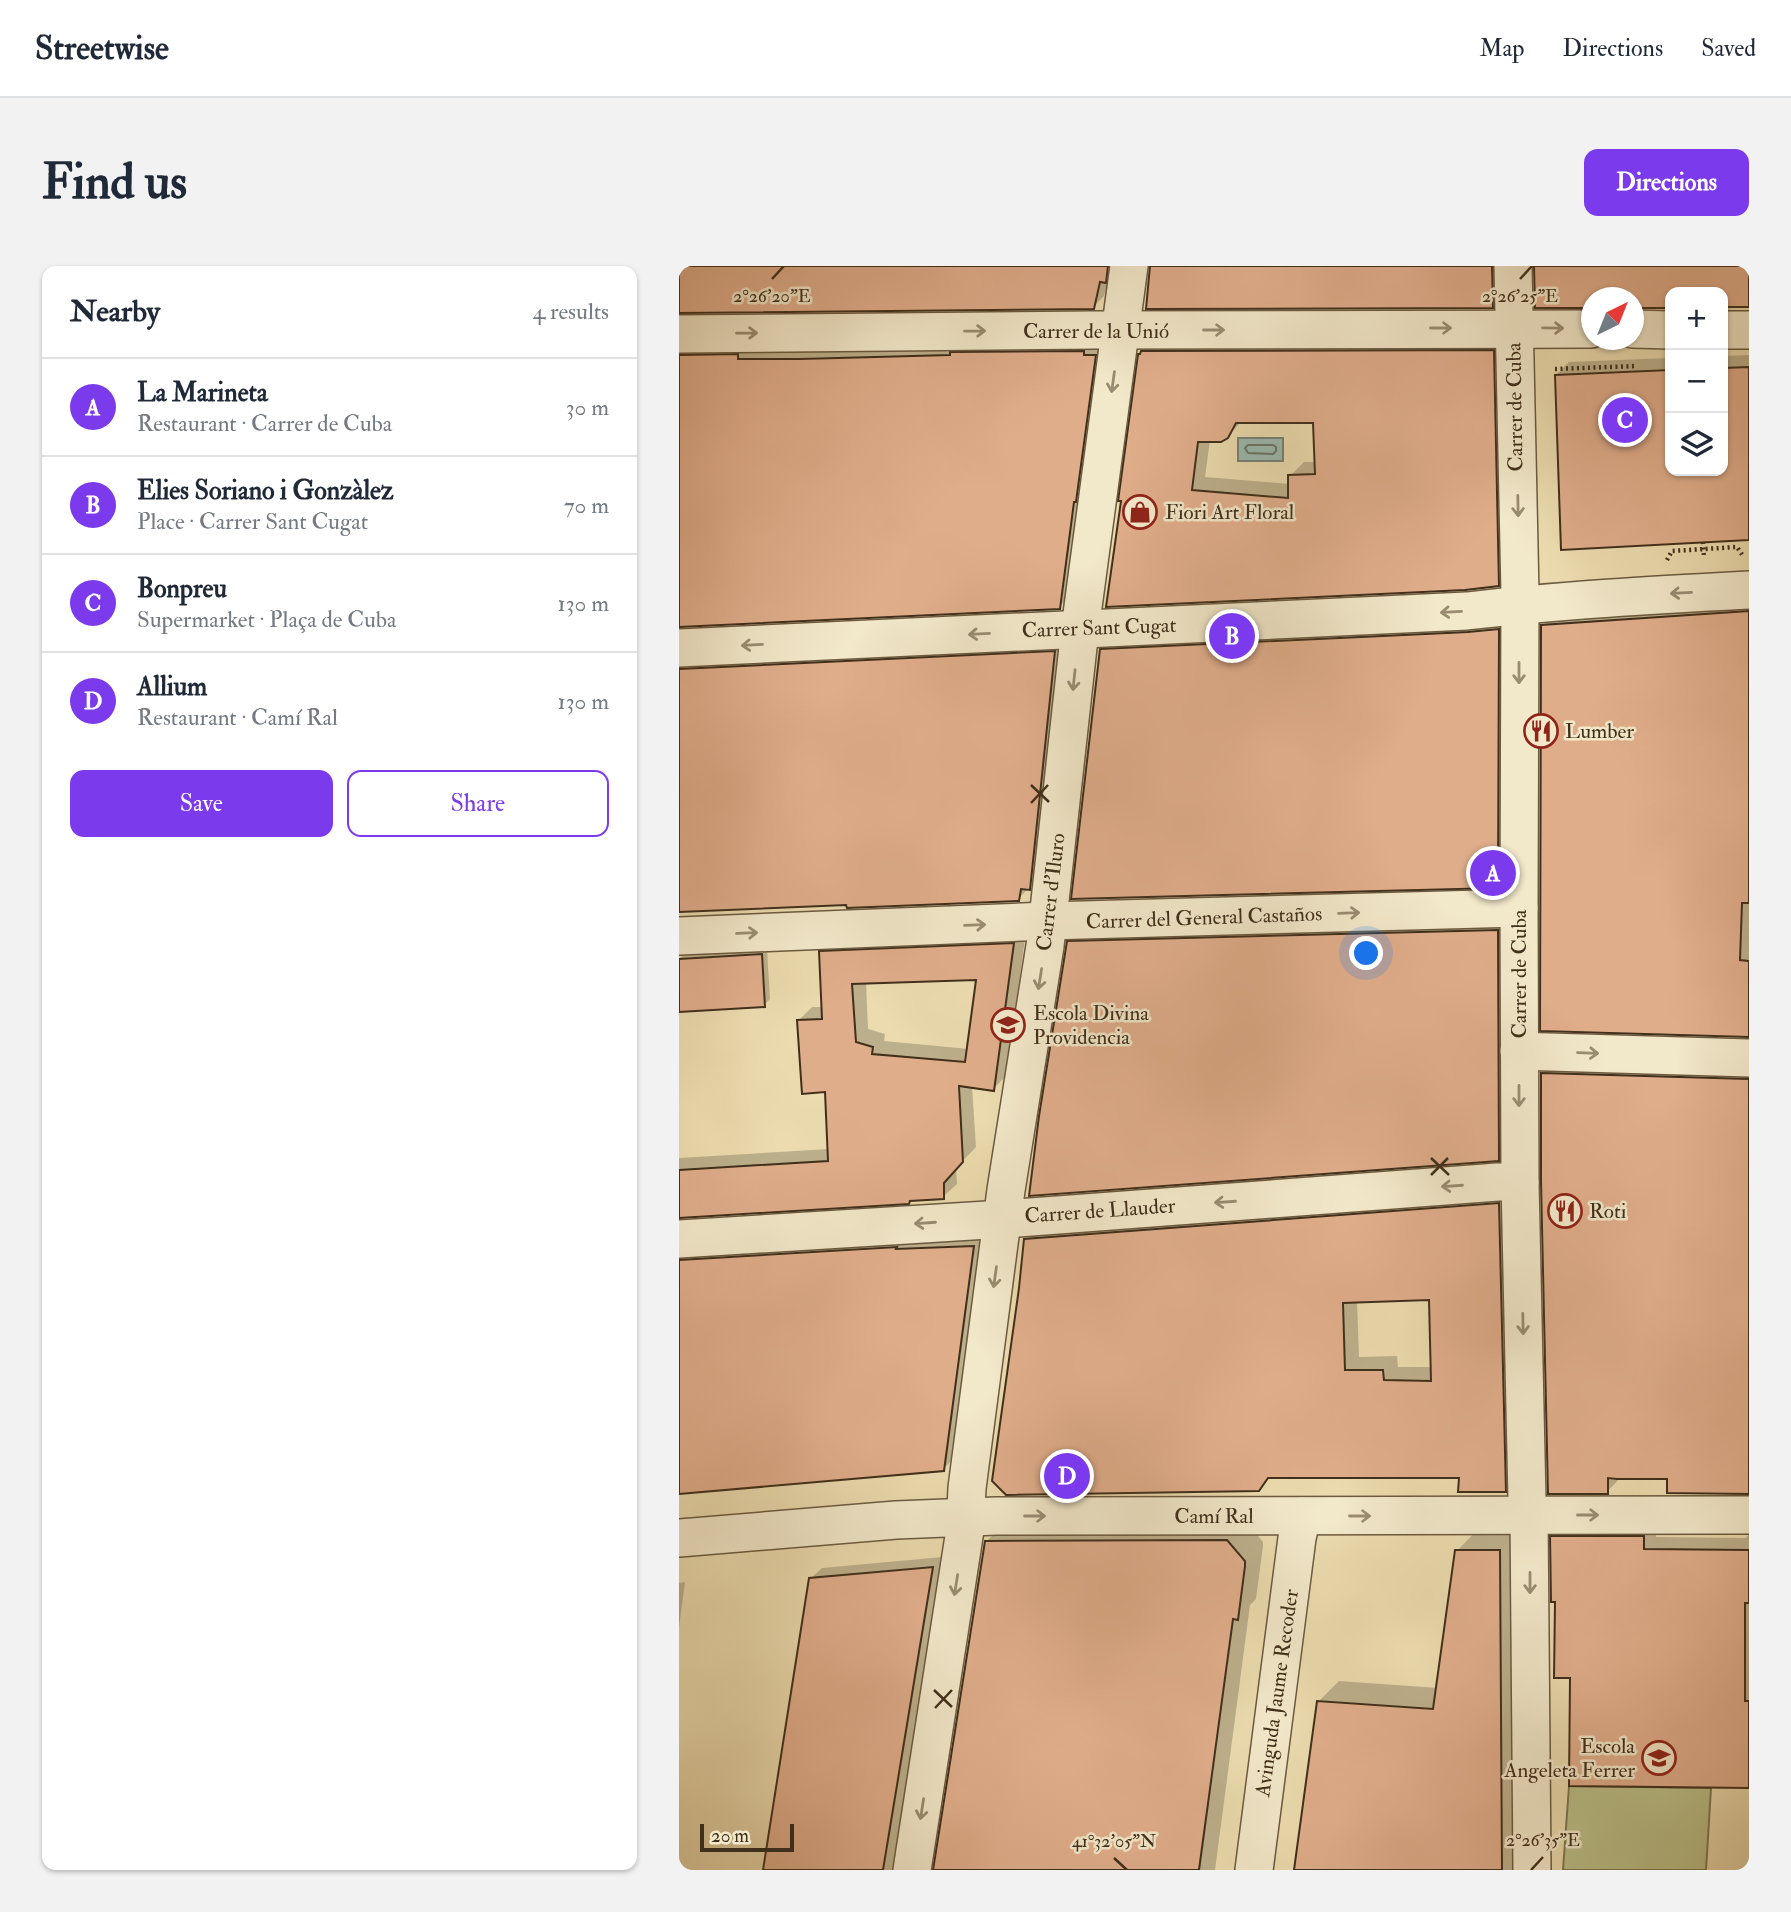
<!DOCTYPE html>
<html lang="en">
<head>
<meta charset="utf-8">
<style>
  body { margin:0; font-family:"IM FELL Double Pica",serif; background:#f2f2f3; color:#1f2937 }
  .controls { position:absolute; right:21px; top:21px; display:grid; overflow:hidden; border-radius:14px; box-shadow:0 2px 5px #0004 }
  .controls button { width:63px; height:63px; display:grid; place-items:center; padding:0; border:0; border-bottom:2px solid #e0e1e3; background:#fff; color:#1f2937; font:35px sans-serif }
  .compass { position:absolute; left:902px; top:21px; width:63px; height:63px; border-radius:50%; background:#fff; box-shadow:0 2px 5px #0004; rotate:43deg }
  .scale { position:absolute; left:21px; bottom:18px; width:94px; box-sizing:border-box; padding-left:7px; border:4px solid #402f1b; border-top:0; font-size:19px; line-height:24px; white-space:nowrap; color:#402f1b; -webkit-text-stroke:5px #f2e8ca; paint-order:stroke }
  .you { position:absolute; left:688px; top:688px; width:24px; height:24px; margin:-18px; border:5px solid #fff; border-radius:50%; background:#1a73e8; box-shadow:0 0 0 10px #1a73e833 }
  .badge { display:grid; place-items:center; width:46px; height:46px; border-radius:50%; background:#7c3aed; color:#fff; font-size:23px; font-weight:700 }
  .pin { position:absolute; translate:-50% -50%; border:4px solid #fff; box-shadow:0 2px 7px #0006 }
  .list { margin:0; padding:0; list-style:none }
  h2 { display:flex; justify-content:space-between; align-items:center; height:91px; margin:0; padding:0 28px; font-size:30px }
  h2 small { font-size:23px; font-weight:400; color:#747a83 }
  .list li { display:grid; grid-template-columns:46px 1fr auto; gap:21px; align-items:center; box-sizing:border-box; height:98px; padding:0 28px; border-top:2px solid #e0e1e3 }
  .list b { display:block; font-size:26px; white-space:nowrap }
  .list p { margin:0; font-size:23px; white-space:nowrap; color:#747a83 }
  .list em { font-size:23px; font-style:normal; color:#747a83 }
  .actions { display:flex; gap:14px; padding:21px 28px }
  .actions a { flex:1; padding:16px 0; border:2px solid #7c3aed; border-radius:14px; text-align:center; font-size:24px; color:#7c3aed }
  .actions .main { background:#7c3aed; color:#fff }
  .icon { flex:none; width:38px; height:38px; fill:none; stroke:currentColor; stroke-width:2; stroke-linecap:round; stroke-linejoin:round }
  .map { position:relative; flex:none; width:1070px; height:1604px; overflow:hidden; border-radius:14px }
  header { display:flex; align-items:center; gap:42px; box-sizing:border-box; height:98px; padding:0 35px; background:#fff; border-bottom:2px solid #e0e1e3 }
  header strong { font-size:33px }
  nav { display:flex; gap:38px; margin-inline-start:auto; font-size:24px }
  .intro { display:flex; align-items:center; justify-content:space-between; box-sizing:border-box; height:168px; padding:0 42px }
  h1 { margin:0; font-size:49px }
  .button { padding:18px 32px; border-radius:14px; background:#7c3aed; color:#fff; font-size:24px; font-weight:700 }
  main { display:flex; gap:42px; padding:0 42px }
  aside { flex:1; background:#fff; border-radius:14px; box-shadow:0 2px 5px #0004 }
  .map>svg:first-child { display:block }
  .green { fill:#babf88; stroke:#7d7752; stroke-width:2 }
  .water { fill:#99bab2; stroke:#758276; stroke-width:2 }
  .shadow { fill:#0003; fill-rule:evenodd }
  .lines { fill:none; stroke-linecap:round; stroke-linejoin:round }
  .shore { stroke:#6c7466; stroke-width:2 }
  .building { fill:#e0ad8b; stroke:#402f1b; stroke-width:2; fill-rule:evenodd }
  .minor-casing { stroke:#6b5a40; stroke-width:40 }
  .path { stroke:#402f1b; stroke-width:4.5; stroke-dasharray:2 3.5; stroke-linecap:butt }
  .minor { stroke:#f2e8ca; stroke-width:37 }
  .oneway { stroke:#998c72 }
  .ticks { fill:none; stroke:#402f1b; stroke-width:2.5 }
  .labels { text-anchor:middle; dominant-baseline:central; stroke-width:5; stroke-linejoin:round; paint-order:stroke }
  .street-label { font-size:21px; fill:#402f1b; stroke:#f2e8ca }
  .poi-label { font-size:21px; fill:#402f1b; stroke:#f2e8ca; text-anchor:start }
  .ticks-label { font-size:18px; text-anchor:middle; fill:#402f1b; stroke:#f2e8ca; stroke-width:5; stroke-linejoin:round; paint-order:stroke }
</style>
</head>
<body>
<header>
<strong>Streetwise</strong>
<nav><a>Map</a><a>Directions</a><a>Saved</a></nav>
</header>
<div class="intro"><h1>Find us</h1><a class="button">Directions</a></div>
<main>
<aside>
<h2>Nearby<small>4 results</small></h2>
<ul class="list">
<li><span class="badge">A</span><div><b>La Marineta</b><p>Restaurant · Carrer de Cuba</p></div><em>30 m</em></li>
<li><span class="badge">B</span><div><b>Elies Soriano i Gonzàlez</b><p>Place · Carrer Sant Cugat</p></div><em>70 m</em></li>
<li><span class="badge">C</span><div><b>Bonpreu</b><p>Supermarket · Plaça de Cuba</p></div><em>130 m</em></li>
<li><span class="badge">D</span><div><b>Allium</b><p>Restaurant · Camí Ral</p></div><em>130 m</em></li>
</ul>
<div class="actions"><a class="main">Save</a><a>Share</a></div>
</aside>
<div class="map">
<svg width="1070" height="1604" viewBox="0 0 1070 1604">
  <rect width="100%" height="100%" fill="#ebdbae"/>
  <filter id="stains"><feTurbulence type="fractalNoise" baseFrequency=".00286" numOctaves="4"/><feColorMatrix values="0 0 0 0 .2 0 0 0 0 .09 0 0 0 0 .02 0 0 0 .5 -.17"/></filter>
  <radialGradient id="worn" r=".72"><stop offset=".6" stop-color="#630" stop-opacity="0"/><stop offset="1" stop-color="#630" stop-opacity=".3"/></radialGradient>
  <polygon class="green" points="890,1520 1032,1522 1027,1604 884,1604"/>
  <rect class="water" x="559" y="172" width="45" height="23"/>
  <g class="shadow">
    <polygon points="0,0 438,0 437,4 430,11 425,30 414,41 0,45"/>
    <polygon points="472,0 824,0 824,29 813,40"/>
    <polygon points="857,0 1070,0 1070,39 1044,40 1044,26 991,26 991,40 954,41 954,32"/>
    <path d="M828,71L833,305L819,319L429,339L463,86L477,72ZM563,155H636L637,196H625L611,210V218L526,211L531,174L548,171Z"/>
    <polygon points="431,74 395,326 380,341 0,359 0,80"/>
    <polygon points="1070,89 1070,273 877,109 890,96 991,92 991,205 1044,205 1044,90"/>
    <polygon points="1070,334 1070,769 864,359 876,347"/>
    <polygon points="831,351 830,608 818,620 422,384 435,372"/>
    <polygon points="390,371 366,606 339,633 169,637 0,644 0,381"/>
    <polygon points="832,651 833,879 819,893 389,676 403,662"/>
    <path d="M347,665L327,810L314,823L293,820L297,881L277,902L278,918L264,931L0,950V892L150,883L147,825L120,754L133,741H144L141,686L155,673ZM299,712L290,783L205,775L206,768L189,763L187,716Z"/>
    <polygon points="88,683 91,733 85,739 0,716 0,693 5,688"/>
    <polygon points="876,795 1070,801 1070,1226 989,1211 941,1212 928,1226 863,807"/>
    <path d="M834,923L840,1210L826,1224L782,1210H592L579,1223L347,973L362,959ZM752,1033L753,1101H719L718,1090L680,1091L678,1035Z"/>
    <polygon points="307,968 278,1190 264,1203 0,1227 0,976"/>
    <polygon points="567,1255 584,1276 584,1280 577,1333 571,1339 536,1604 256,1604 307,1276 327,1256"/>
    <polygon points="886,1258 977,1258 977,1271 1067,1272 1070,1268 1070,1521 893,1410 878,1334 873,1271"/>
    <polygon points="798,1264 841,1264 843,1604 617,1604 639,1436 660,1415 759,1422 778,1285"/>
    <polygon points="264,1291 213,1604 86,1604 131,1313 143,1302"/>
    <polygon points="6,1316 0,1361 0,1317"/>
  </g>
  <g class="lines">
    <polygon class="shore" points="569,179 594,179 597,181 597,185 594,188 569,187 566,182"/>
  </g>
  <g class="building">
    <polygon points="0,0 429,0 427,17 421,16 415,43 0,47"/>
    <polygon points="471,0 813,0 814,42 467,43"/>
    <polygon points="855,0 1070,0 1070,41 1044,41 1044,26 991,26 991,42 955,42 955,32 913,32 913,42 856,42"/>
    <path d="M815,84L820,320L786,324L427,341L442,235H439L459,88H461L462,85ZM557,157H634L636,208L609,209V232L513,224L519,176H542L549,172Z"/>
    <polygon points="405,85 405,89 417,89 397,236 395,236 381,343 0,361 0,89 59,88 59,93 121,93 271,89 271,86"/>
    <polygon points="1070,101 1070,274 882,284 876,109 991,104 991,205 1044,205 1044,102"/>
    <polygon points="1070,345 1070,637 1063,637 1061,694 1070,695 1070,771 861,765 862,359"/>
    <polygon points="820,363 819,622 392,633 421,383 789,366"/>
    <polygon points="376,385 351,624 342,623 340,635 168,642 167,639 0,646 0,403"/>
    <polygon points="819,664 820,895 350,930 360,850 388,675"/>
    <path d="M335,677L315,825L280,820L284,896L265,917V933L231,935L230,938L0,952V904L149,895L146,826L123,828L118,754L143,753L140,685ZM297,714L286,796L193,788L194,781L177,776L173,718Z"/>
    <polygon points="83,688 86,741 0,746 0,693"/>
    <polygon points="862,807 1070,813 1070,1228 988,1227 988,1213 938,1213 929,1212 929,1228 869,1228 862,916"/>
    <path d="M820,937L827,1226H779L780,1212H589L580,1225L327,1229L313,1215L340,1022L345,973ZM750,1034L752,1115L705,1114L704,1104H666L664,1037Z"/>
    <polygon points="295,980 265,1205 0,1228 0,994 218,981 217,983"/>
    <polygon points="871,1270 965,1270 965,1283 1070,1284 1070,1337 1066,1337 1066,1435 1070,1435 1070,1522 890,1520 891,1412 875,1412 876,1336 872,1336"/>
    <polygon points="548,1274 566,1295 566,1300 559,1354 554,1353 520,1604 254,1604 306,1275"/>
    <polygon points="776,1284 821,1284 823,1604 615,1604 638,1435 754,1443"/>
    <polygon points="254,1301 204,1604 84,1604 130,1312"/>
  </g>
  <g class="lines">
    <g class="minor-casing">
      <g id="minor">
        <polyline points="834,0 841,328 840,642 841,916 848,1234 850,1249 853,1604"/>
        <polyline points="954,63 991,64"/>
        <polyline points="1044,64 1070,64"/>
        <polyline points="0,68 415,64 912,63"/>
        <path d="M0,382L788,345C882,334 976,329 1070,324"/>
        <polyline points="0,670 368,655 840,642"/>
        <polyline points="840,785 1070,792"/>
        <polyline points="0,973 325,953 819,916 841,916"/>
        <polyline points="0,1272 217,1254 317,1250 1070,1249"/>
        <polyline points="233,1604 286,1264 288,1222 327,924 366,680 401,363 450,0"/>
        <polyline points="575,1604 618,1272 623,1250"/>
      </g>
    </g>
    <g class="path">
      <polyline points="876,103 958,100"/>
      <polyline points="1024,276 1025,291"/>
      <polyline points="988,294 993,285 1058,281 1064,290"/>
    </g>
    <use href="#minor" class="minor"/>
  </g>
  <defs><path id="oneway-shaft" d="M-6 0H5M1.5-3L5.5 0L1.5 3" fill="none" stroke-width="1.6" stroke-linecap="round" stroke-linejoin="round" transform="scale(1.75)"/></defs>
  <g class="oneway">
    <use href="#oneway-shaft" transform="translate(762 62)"/>
    <use href="#oneway-shaft" transform="translate(874 62) rotate(1)"/>
    <use href="#oneway-shaft" transform="translate(535 64)"/>
    <use href="#oneway-shaft" transform="translate(296 65) rotate(-1)"/>
    <use href="#oneway-shaft" transform="translate(68 67) rotate(-1)"/>
    <use href="#oneway-shaft" transform="translate(434 116) rotate(98)"/>
    <use href="#oneway-shaft" transform="translate(839 240) rotate(89)"/>
    <use href="#oneway-shaft" transform="translate(1002 327) rotate(177)"/>
    <use href="#oneway-shaft" transform="translate(772 346) rotate(177)"/>
    <use href="#oneway-shaft" transform="translate(300 368) rotate(177)"/>
    <use href="#oneway-shaft" transform="translate(73 379) rotate(177)"/>
    <use href="#oneway-shaft" transform="translate(840 407) rotate(90)"/>
    <use href="#oneway-shaft" transform="translate(395 414) rotate(96)"/>
    <use href="#oneway-shaft" transform="translate(670 647) rotate(-2)"/>
    <use href="#oneway-shaft" transform="translate(296 659) rotate(-2)"/>
    <use href="#oneway-shaft" transform="translate(68 667) rotate(-2)"/>
    <use href="#oneway-shaft" transform="translate(361 713) rotate(99)"/>
    <use href="#oneway-shaft" transform="translate(909 787) rotate(2)"/>
    <use href="#oneway-shaft" transform="translate(840 830) rotate(90)"/>
    <use href="#oneway-shaft" transform="translate(773 920) rotate(176)"/>
    <use href="#oneway-shaft" transform="translate(546 936) rotate(176)"/>
    <use href="#oneway-shaft" transform="translate(246 957) rotate(176)"/>
    <use href="#oneway-shaft" transform="translate(316 1011) rotate(98)"/>
    <use href="#oneway-shaft" transform="translate(844 1058) rotate(89)"/>
    <use href="#oneway-shaft" transform="translate(909 1249)"/>
    <use href="#oneway-shaft" transform="translate(356 1250)"/>
    <use href="#oneway-shaft" transform="translate(681 1250)"/>
    <use href="#oneway-shaft" transform="translate(851 1317) rotate(90)"/>
    <use href="#oneway-shaft" transform="translate(277 1319) rotate(99)"/>
    <use href="#oneway-shaft" transform="translate(243 1543) rotate(99)"/>
  </g>
  <path class="ticks" d="M93,13L105,0M841,13L853,0M352,519L370,536M352,537L369,519M752,892L770,909M752,909L769,892M255,1424L273,1441M256,1442L273,1424M435,1592L448,1604M852,1604L864,1591"/>
  <defs>
    <g id="shop-ring" transform="scale(1.75)"><circle r="9.5" fill="#f2e8ca" stroke="#8f2418" stroke-width="1.5"/><path d="M-5-2.5h2.3a2.7 3.5 0 0 1 5.4 0H5L5.5 6h-11ZM-1.5-2.5h3a1.5 2.3 0 0 0-3 0Z" fill="#8f2418"/></g>
    <g id="restaurant-ring" transform="scale(1.75)"><circle r="9.5" fill="#f2e8ca" stroke="#8f2418" stroke-width="1.5"/><path d="M-5-6h1v4h1v-4h1v4h1v-4h1v5L-1.5 .5V6h-2V.5L-5-1ZM5-6V6H3V1.5H1.5Q1.5-4 5-6Z" fill="#8f2418"/></g>
    <g id="school-ring" transform="scale(1.75)"><circle r="9.5" fill="#f2e8ca" stroke="#8f2418" stroke-width="1.5"/><path d="M0-5L7-2L0 1L-7-2ZM-4 1L0 2.5L4 1V4Q0 6-4 4Z" fill="#8f2418"/></g>
  </defs>
  <g fill-rule="evenodd">
    <use href="#shop-ring" x="461" y="246"/>
    <use href="#restaurant-ring" x="862" y="465"/>
    <use href="#school-ring" x="329" y="759"/>
    <use href="#restaurant-ring" x="886" y="945"/>
    <use href="#school-ring" x="980" y="1492"/>
  </g>
  <g class="labels">
    <g class="street-label">
      <text x="417" y="65">Carrer de la Unió</text>
      <text transform="translate(836 141) rotate(-91)">Carrer de Cuba</text>
      <text transform="translate(420 362) rotate(-2)">Carrer Sant Cugat</text>
      <text transform="translate(372 626) rotate(-83)">Carrer d'Iluro</text>
      <text transform="translate(525 652) rotate(-2)">Carrer del General Castaños</text>
      <text transform="translate(840 708) rotate(-90)">Carrer de Cuba</text>
      <text transform="translate(421 945) rotate(-4)">Carrer de Llauder</text>
      <text x="535" y="1250">Camí Ral</text>
      <text transform="translate(598 1427) rotate(-82)">Avinguda Jaume Recoder</text>
    </g>
    <g class="poi-label">
      <text x="486" y="246">Fiori Art Floral</text>
      <text x="886" y="465">Lumber</text>
      <text x="354" y="747">Escola Divina<tspan x="354" dy="24">Providencia</tspan></text>
      <text x="910" y="945">Roti</text>
      <text x="956" y="1480" text-anchor="end">Escola<tspan x="956" dy="24">Angeleta Ferrer</tspan></text>
    </g>
  </g>
  <g class="ticks-label">
    <text x="93" y="36">2°26'20"E</text>
    <text x="841" y="36">2°26'25"E</text>
    <text x="864" y="1580">2°26'35"E</text>
    <text x="435" y="1581">41°32'05"N</text>
  </g>
  <rect width="100%" height="100%" filter="url(#stains)"/>
  <rect width="100%" height="100%" fill="url(#worn)"/>
</svg>
<div class="controls">
<button>+</button>
<button>−</button>
<button><svg class="icon" aria-label="layers" viewBox="0 0 24 24"><path d="M12 4l9 5-9 5-9-5zM3 14l9 5 9-5"/></svg></button>
</div>
<svg class="compass" viewBox="-18 -18 36 36"><path d="M0-13l5 13h-10z" fill="#e53935"/><path d="M0 13l5-13h-10z" fill="#747a83"/></svg>
<div class="scale">20 m</div>
<div class="you"></div>
<div class="pin badge" style="left:814px;top:607px">A</div>
<div class="pin badge" style="left:553px;top:370px">B</div>
<div class="pin badge" style="left:946px;top:154px">C</div>
<div class="pin badge" style="left:388px;top:1210px">D</div>
</div>
</main>
</body>
</html>
